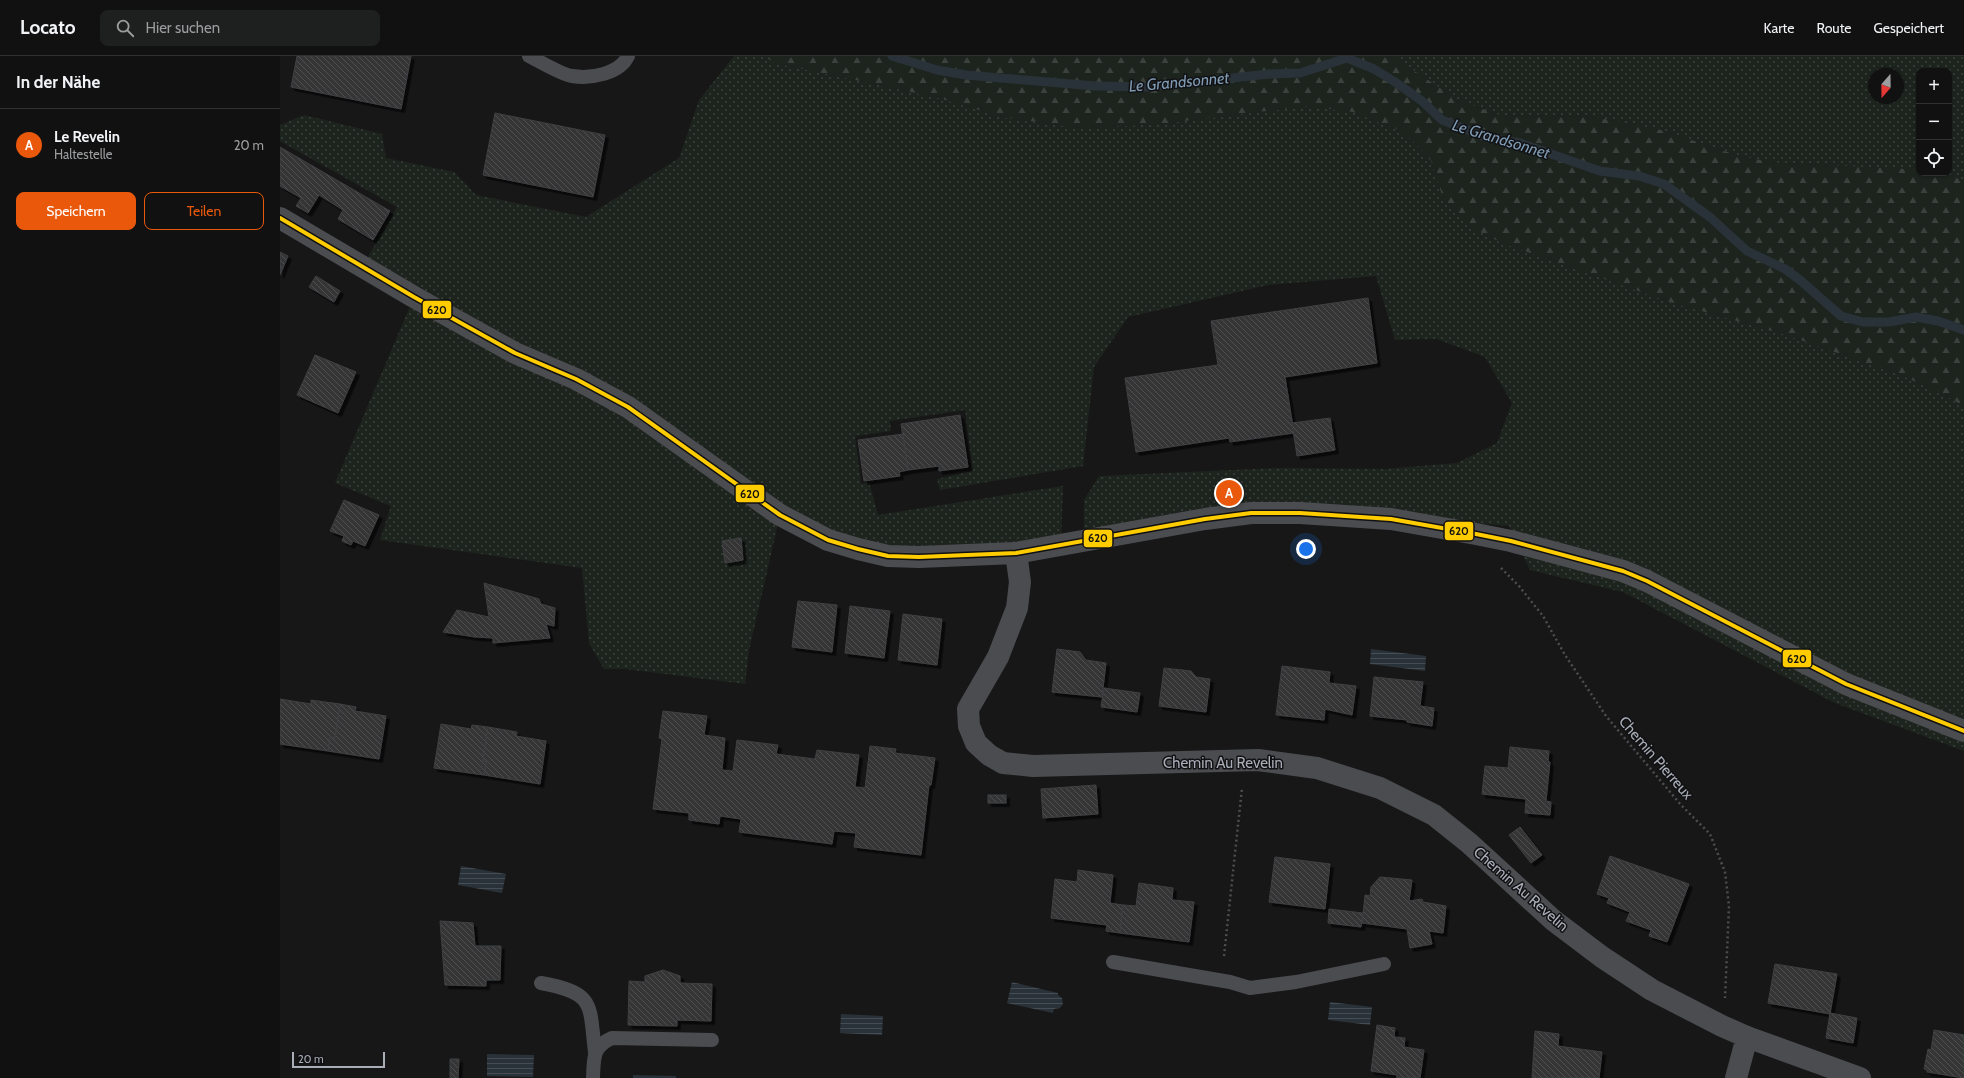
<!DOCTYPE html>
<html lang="de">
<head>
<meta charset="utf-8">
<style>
  body { margin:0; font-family:Cabin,sans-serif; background:#1e1f1f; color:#f1f3f6 }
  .controls { position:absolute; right:12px; top:12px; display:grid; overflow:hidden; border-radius:8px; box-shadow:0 1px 3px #0004 }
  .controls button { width:36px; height:36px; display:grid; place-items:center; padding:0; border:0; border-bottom:1px solid #303131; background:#111; color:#f1f3f6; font:20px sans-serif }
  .compass { position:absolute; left:1588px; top:12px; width:36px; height:36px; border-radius:50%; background:#111; box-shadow:0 1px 3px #0004; rotate:200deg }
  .scale { position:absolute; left:12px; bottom:10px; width:93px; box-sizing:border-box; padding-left:4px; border:2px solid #a8adb8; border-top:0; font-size:11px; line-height:14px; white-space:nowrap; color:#a8adb8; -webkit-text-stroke:3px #111113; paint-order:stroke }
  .you { position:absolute; left:1026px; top:493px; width:14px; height:14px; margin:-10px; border:3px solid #fff; border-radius:50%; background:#1a73e8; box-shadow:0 0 0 6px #1a73e833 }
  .badge { display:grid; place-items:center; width:26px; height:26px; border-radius:50%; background:#ea580c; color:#fff; font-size:13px; font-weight:700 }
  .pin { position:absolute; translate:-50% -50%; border:2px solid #fff; box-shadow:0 1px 4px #0006 }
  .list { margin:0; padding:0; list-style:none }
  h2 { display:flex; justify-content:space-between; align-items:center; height:52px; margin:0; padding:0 16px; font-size:17px }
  h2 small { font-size:13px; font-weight:400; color:#9c9d9f }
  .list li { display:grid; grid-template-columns:26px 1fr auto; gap:12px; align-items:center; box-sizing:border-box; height:72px; padding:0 16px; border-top:1px solid #303131 }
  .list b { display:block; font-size:15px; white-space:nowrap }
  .list p { margin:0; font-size:13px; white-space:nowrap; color:#9c9d9f }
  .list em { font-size:13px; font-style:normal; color:#9c9d9f }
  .actions { display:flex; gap:8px; padding:12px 16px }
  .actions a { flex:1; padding:9px 0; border:1px solid #ea580c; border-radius:8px; text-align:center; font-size:14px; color:#ea580c }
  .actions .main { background:#ea580c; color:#fff }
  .icon { flex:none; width:22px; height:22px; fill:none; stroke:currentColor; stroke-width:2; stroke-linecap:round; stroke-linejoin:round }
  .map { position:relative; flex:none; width:1684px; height:1022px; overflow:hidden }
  header { display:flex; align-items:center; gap:24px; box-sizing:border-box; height:56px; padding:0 20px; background:#111; border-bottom:1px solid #303131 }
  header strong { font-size:19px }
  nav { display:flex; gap:22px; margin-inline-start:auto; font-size:14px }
  .search { width:280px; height:36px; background:#1e1f1f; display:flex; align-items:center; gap:10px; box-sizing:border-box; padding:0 14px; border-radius:8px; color:#9c9d9f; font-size:15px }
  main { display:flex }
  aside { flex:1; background:#111 }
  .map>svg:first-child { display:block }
  .grass { fill:url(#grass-dots); fill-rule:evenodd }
  .forest { fill:url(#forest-firs) }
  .water { fill:url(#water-rules) }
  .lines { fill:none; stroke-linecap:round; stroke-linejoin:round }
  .stream { stroke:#2a3239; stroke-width:9 }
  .building { fill:url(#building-back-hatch); stroke:#3f4043; filter:url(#shadow) }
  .path { stroke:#4d4e52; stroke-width:2.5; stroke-dasharray:2 3; stroke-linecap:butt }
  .service { stroke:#4b4c50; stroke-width:14 }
  .minor { stroke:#4b4c50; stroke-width:22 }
  .tertiary { stroke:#4b4c50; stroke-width:22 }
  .bus-1-casing { stroke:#111113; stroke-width:7 }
  .bus-1 { stroke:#fc0; stroke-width:4 }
  .labels { text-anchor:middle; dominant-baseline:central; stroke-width:3; stroke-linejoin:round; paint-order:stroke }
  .street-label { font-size:15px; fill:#a8adb8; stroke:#111113 }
  .water-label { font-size:16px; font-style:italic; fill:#7f9bb3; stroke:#111113 }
  .line-badge { stroke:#111113; stroke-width:1.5 }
  .pale-badge-label { font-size:11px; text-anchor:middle; font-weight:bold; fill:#111 }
</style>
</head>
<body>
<header>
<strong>Locato</strong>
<div class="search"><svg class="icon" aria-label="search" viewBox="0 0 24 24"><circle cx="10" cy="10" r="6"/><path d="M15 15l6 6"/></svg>Hier suchen</div>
<nav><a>Karte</a><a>Route</a><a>Gespeichert</a></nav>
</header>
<main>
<aside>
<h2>In der Nähe<small></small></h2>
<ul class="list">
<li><span class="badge">A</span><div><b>Le Revelin</b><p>Haltestelle</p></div><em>20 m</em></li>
</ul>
<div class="actions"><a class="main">Speichern</a><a>Teilen</a></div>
</aside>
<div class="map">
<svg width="1684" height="1022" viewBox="0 0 1684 1022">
  <defs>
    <pattern id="grass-dots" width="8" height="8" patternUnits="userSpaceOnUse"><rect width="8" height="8" fill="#1d241e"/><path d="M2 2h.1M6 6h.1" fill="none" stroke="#3b413d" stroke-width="1.8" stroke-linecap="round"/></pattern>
    <pattern id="forest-firs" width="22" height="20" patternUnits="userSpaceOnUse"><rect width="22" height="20" fill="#1d241e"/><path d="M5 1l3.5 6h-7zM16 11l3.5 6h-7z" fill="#3b413d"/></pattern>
    <pattern id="water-rules" width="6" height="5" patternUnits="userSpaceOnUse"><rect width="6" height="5" fill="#2a3239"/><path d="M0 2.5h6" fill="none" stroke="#464d54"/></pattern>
    <pattern id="building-back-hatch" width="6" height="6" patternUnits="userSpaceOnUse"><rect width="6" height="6" fill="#353536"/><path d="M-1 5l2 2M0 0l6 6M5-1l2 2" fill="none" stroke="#4f5051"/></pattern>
    <filter id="shadow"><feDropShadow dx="3.5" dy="3.5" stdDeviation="0" flood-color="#0009"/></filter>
  </defs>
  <rect width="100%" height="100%" fill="#171717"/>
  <g class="grass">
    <polygon points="454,0 483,0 495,7 655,41 726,62 801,72 880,68 1027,50 1073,56 1122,75 1138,90 1151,105 1162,139 1174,156 1188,170 1222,187 1390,246 1503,278 1621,319 1672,343 1684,351 1684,695 1555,647 1343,536 1250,514 1229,470 1016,453 804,483 804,444 819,420 998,412 1103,413 1177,407 1217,387 1232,347 1205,301 1157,283 1115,284 1096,220 988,229 848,261 814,311 803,410 660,434 657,423 693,415 685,354 610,365 611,375 575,380 581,428 589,426 598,459 783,430 781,489 639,501 500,459 469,594 465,628 345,613 324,613 309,587 302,512 100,484 111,450 55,427 134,241 82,211 117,151 0,85 0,69 24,59 102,78 106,102 174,116 196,139 306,161 399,102 419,44"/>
    <path d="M1112,0H1684V125L1669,119L1656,117H1669V15H1639V114L1499,107L1463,101L1381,74L1315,61L1219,59L1178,44ZM1594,18H1618V42H1594Z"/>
  </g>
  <polygon class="forest" points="483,0 1112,0 1178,44 1219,59 1315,61 1381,74 1463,101 1499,107 1628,113 1639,114 1639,117 1669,119 1684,125 1684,351 1672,343 1621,319 1503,278 1390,246 1222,187 1188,170 1174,156 1162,139 1151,105 1138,90 1122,75 1073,56 1027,50 880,68 801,72 726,62 655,41 495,7"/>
  <g class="water">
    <polygon points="1091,593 1146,600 1145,615 1090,608"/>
    <polygon points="181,810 226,818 222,837 178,829"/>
    <polygon points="732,926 778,937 778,939 782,942 783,948 780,952 774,953 773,957 727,947"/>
    <polygon points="1050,946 1092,951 1090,969 1048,964"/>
    <polygon points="561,958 603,960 602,979 560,977"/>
    <polygon points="207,998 254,999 253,1021 207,1020"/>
    <polygon points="353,1019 396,1020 396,1022 353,1022"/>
  </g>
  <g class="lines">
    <polyline class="stream" points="612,0 657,14 686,19 815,30 868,31 989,18 1020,17 1067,2 1094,13 1115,26 1142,45 1162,64 1208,82 1240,87 1320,115 1359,120 1384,128 1431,162 1467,195 1505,213 1520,224 1561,260 1583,266 1609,266 1636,261 1658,265 1684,274"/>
  </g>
  <g class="building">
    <polygon points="17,0 131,0 121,53 11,31"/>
    <polygon points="215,57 325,79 313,141 203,119"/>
    <polygon points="0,91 110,155 93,184 58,163 63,154 39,139 28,157 16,150 21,142 0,130"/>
    <polygon points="0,196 8,200 0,219"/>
    <polygon points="36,220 60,235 54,246 29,231"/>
    <polygon points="1088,242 1097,307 1005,321 1014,377 950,386 949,382 856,396 845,322 938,309 931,265"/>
    <polygon points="35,299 76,316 58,357 17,339"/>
    <polygon points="680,359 688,411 659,415 659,410 628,414 621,368"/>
    <polygon points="1050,362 1055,394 1017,400 1012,367"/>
    <polygon points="623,378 628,414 619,416 620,420 584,425 578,384"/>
    <polygon points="64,444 99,459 85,490 73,485 71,489 62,485 64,480 50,475"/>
    <polygon points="461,482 463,504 445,507 442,485"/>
    <polygon points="204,527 259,543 261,548 275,552 274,570 266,568 270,582 213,587 213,582 195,581 163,576 177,554 209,561"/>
    <polygon points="518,545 557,549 552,596 512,591"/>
    <polygon points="570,550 610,555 604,602 565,597"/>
    <polygon points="623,558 662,563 657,609 618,604"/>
    <polygon points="777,593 800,596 806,604 826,607 822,641 772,636"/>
    <polygon points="1002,610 1050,616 1049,627 1076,630 1072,659 1045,653 1044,664 996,659"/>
    <polygon points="884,612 911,615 916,621 930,623 926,656 879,650"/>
    <polygon points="1094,621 1143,626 1140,650 1154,652 1152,670 1127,666 1127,664 1090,660"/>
    <polygon points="824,632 860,637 857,656 821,651"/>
    <polygon points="0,643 31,648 31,644 60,648 55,682 50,681 48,695 0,688"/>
    <polygon points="60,648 76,651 75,655 106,660 99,703 48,695 50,681 55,682"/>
    <polygon points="383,655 427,660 424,679 445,682 442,714 453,715 457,684 498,689 496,698 535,703 537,694 579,699 575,731 585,732 590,690 616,693 615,697 655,702 651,729 649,729 641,799 574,791 576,777 554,775 552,788 459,776 461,763 440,760 439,768 409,764 409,757 373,753 382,683 379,682"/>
    <polygon points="161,668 191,673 192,669 208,671 203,705 207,705 204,719 154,712"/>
    <polygon points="208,671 237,676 236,680 266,685 260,728 204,719 207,705 203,705"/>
    <polygon points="1230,691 1269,695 1268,706 1270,706 1266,745 1271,746 1270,759 1245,757 1246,743 1202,738 1205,710 1228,712"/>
    <polygon points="816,729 818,758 763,762 761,733"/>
    <rect x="708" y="739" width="18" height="8"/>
    <polygon points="1240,771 1262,799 1251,807 1229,779"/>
    <polygon points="1330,800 1409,828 1387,886 1369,880 1371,874 1346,865 1350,856 1327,847 1329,842 1317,838"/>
    <polygon points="995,801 1050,808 1045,853 989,846"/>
    <polygon points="798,814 833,819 830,847 843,849 840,877 826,875 827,869 771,862 775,823 797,826"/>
    <polygon points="1100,821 1132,824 1129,845 1142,843 1143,846 1166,850 1163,877 1149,875 1152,888 1130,892 1127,873 1082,867 1085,839 1090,840 1091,831"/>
    <polygon points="859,827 893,832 892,844 914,846 909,886 840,877 843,849 856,850"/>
    <polygon points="1049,853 1083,857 1081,871 1048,867"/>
    <polygon points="160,865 193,867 195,890 221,890 220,924 206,924 206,930 165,929"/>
    <polygon points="1495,908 1557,918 1550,958 1488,947"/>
    <polygon points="383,914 400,920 400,927 432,928 431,965 397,964 397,970 348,969 349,925 365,926 365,920"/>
    <polygon points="1550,957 1577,962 1573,987 1546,982"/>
    <polygon points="1097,969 1115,972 1114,981 1125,982 1124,991 1144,994 1140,1022 1117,1022 1117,1019 1091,1015"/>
    <polygon points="1654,974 1684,979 1684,1022 1647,1016 1647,1014 1644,1013 1648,993 1651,994"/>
    <polygon points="1255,975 1279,978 1278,990 1322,996 1319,1022 1252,1022"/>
    <polygon points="170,1003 179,1003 178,1022 170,1022"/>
  </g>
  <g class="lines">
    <g class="path">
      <polyline points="1221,512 1239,530 1263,560 1285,599 1326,660 1401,749 1430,778 1445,816 1449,850 1445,942"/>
      <polyline points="944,900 962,732"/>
    </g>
    <g class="service">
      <path d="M249,0C259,5 282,19 292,20C310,23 340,18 348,0"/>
      <polyline points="833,906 950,926 970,932 1016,926 1104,908"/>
      <path d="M261,927C316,937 309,948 315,996"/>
      <path d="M313,1022C314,1002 312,991 332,982L432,984"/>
    </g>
    <g class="minor">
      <polyline points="736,497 740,526 737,552 718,601 688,653 689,670 696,687 709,699 723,707 753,710 978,704 1037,712 1100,732 1154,759 1189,787 1273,864 1322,901 1372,934 1442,970 1467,981 1456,1022"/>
      <polyline points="1467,981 1580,1022"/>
    </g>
    <polyline class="tertiary" points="0,162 134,241 235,297 296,323 348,351 500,459 548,484 578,493 608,500 639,501 736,497 925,463 971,457 1020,457 1111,463 1196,478 1231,485 1343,515 1367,525 1566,628 1684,675"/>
    <g class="bus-1-casing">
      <polyline id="bus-1" points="0,162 134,241 235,297 296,323 348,351 500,459 548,484 578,493 608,500 639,501 736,497 925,463 971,457 1020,457 1111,463 1196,478 1231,485 1343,515 1367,525 1566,628 1684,675"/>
    </g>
    <use href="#bus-1" class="bus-1"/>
  </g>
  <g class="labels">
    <g class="street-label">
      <text transform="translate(1376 702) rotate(49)">Chemin Pierreux</text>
      <text x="943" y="707">Chemin Au Revelin</text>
      <text transform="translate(1241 833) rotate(41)">Chemin Au Revelin</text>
    </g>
    <g class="water-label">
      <text transform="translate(899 26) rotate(-5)">Le Grandsonnet</text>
      <text transform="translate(1221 83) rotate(17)">Le Grandsonnet</text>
    </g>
  </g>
  <g class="line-badge">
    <rect x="142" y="244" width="30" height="19" rx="4" fill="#fc0"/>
    <rect x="455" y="428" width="30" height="19" rx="4" fill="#fc0"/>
    <rect x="1164" y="465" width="30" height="20" rx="4" fill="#fc0"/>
    <rect x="803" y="473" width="30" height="19" rx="4" fill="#fc0"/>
    <rect x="1502" y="593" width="30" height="19" rx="4" fill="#fc0"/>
  </g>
  <g class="pale-badge-label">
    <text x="157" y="258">620</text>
    <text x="470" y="442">620</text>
    <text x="1179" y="479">620</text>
    <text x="818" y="486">620</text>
    <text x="1517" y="607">620</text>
  </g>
</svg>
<div class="controls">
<button>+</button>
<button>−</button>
<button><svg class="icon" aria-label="locate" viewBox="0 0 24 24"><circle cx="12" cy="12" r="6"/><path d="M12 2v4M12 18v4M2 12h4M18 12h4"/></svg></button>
</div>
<svg class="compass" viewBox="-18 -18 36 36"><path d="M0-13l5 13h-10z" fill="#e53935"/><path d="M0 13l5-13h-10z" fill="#9c9d9f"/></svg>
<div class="scale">20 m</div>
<div class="you"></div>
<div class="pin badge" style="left:949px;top:437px">A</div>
</div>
</main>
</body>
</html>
